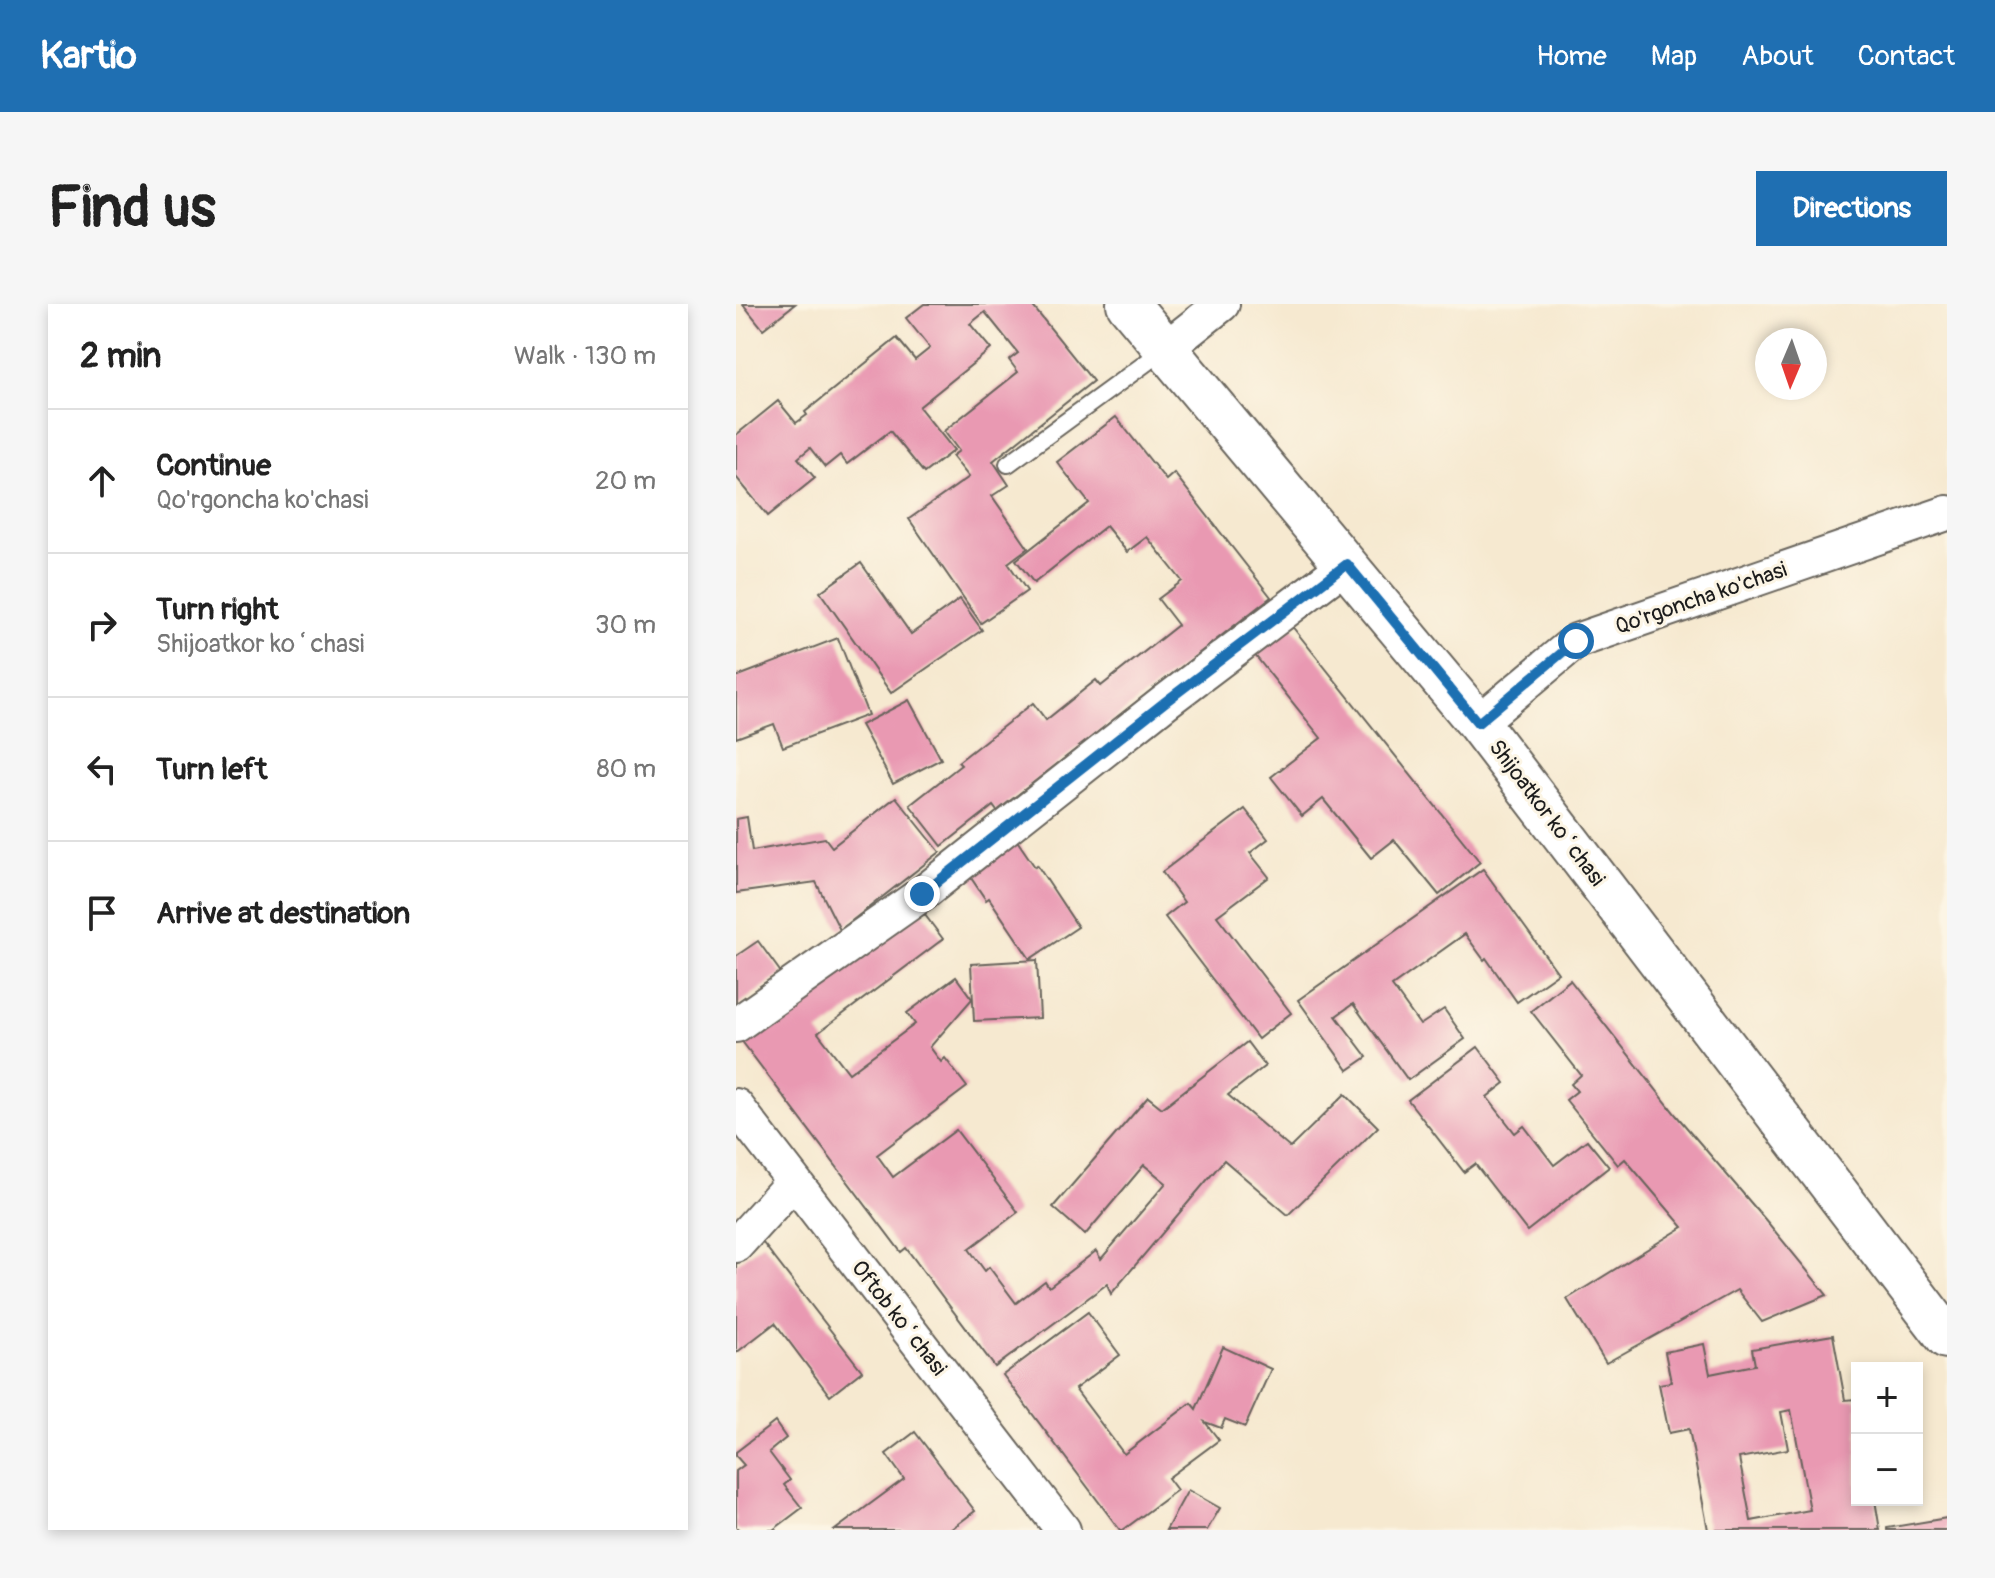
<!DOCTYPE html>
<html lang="en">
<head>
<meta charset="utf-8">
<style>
  body { margin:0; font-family:Pangolin,sans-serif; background:#f6f6f6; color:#222 }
  .controls { position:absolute; right:24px; bottom:24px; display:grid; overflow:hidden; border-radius:0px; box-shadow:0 4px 12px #0003 }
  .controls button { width:72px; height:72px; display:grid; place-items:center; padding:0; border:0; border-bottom:2px solid #e0e0e0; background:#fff; color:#222; font:40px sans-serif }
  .compass { position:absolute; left:1019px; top:24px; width:72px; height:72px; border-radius:50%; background:#fff; box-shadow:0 4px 12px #0003; rotate:182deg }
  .stop { position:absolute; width:24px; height:24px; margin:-18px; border:6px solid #1f6fb2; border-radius:50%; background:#fff }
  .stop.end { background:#1f6fb2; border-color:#fff; box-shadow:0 2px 8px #0008 }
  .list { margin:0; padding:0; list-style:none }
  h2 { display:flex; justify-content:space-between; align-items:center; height:104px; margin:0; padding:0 32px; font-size:34px }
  h2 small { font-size:26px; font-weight:400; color:#767676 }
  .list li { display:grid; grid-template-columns:52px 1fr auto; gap:24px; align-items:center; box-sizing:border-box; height:144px; padding:0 32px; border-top:2px solid #e0e0e0 }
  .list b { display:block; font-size:30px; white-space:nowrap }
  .list p { margin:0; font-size:26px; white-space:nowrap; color:#767676 }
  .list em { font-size:26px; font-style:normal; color:#767676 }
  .icon { flex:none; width:44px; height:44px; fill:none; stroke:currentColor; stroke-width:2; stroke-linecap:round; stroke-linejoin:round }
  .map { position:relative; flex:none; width:1211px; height:1226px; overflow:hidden; border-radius:0px }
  header { display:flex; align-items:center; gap:48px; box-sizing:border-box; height:112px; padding:0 40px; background:#1f6fb2; color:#fff }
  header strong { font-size:38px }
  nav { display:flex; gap:44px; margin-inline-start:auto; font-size:28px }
  .intro { display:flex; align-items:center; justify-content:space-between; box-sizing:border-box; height:192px; padding:0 48px }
  h1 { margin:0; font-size:56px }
  .button { padding:20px 36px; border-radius:0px; background:#1f6fb2; color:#fff; font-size:28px; font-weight:700 }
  main { display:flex; gap:48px; padding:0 48px }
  aside { flex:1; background:#fff; border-radius:0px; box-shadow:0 4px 12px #0003 }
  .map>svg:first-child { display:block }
  .building { fill:#e999b2; fill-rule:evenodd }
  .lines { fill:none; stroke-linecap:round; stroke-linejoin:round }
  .service-casing { stroke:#68645b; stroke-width:20 }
  .minor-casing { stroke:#68645b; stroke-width:38 }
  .tertiary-casing { stroke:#68645b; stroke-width:46 }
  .service { stroke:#fff; stroke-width:16 }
  .minor { stroke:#fff; stroke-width:34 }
  .tertiary { stroke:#fff; stroke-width:42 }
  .route { stroke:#1f6fb2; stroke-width:10 }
  .labels { text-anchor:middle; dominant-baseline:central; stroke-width:6; stroke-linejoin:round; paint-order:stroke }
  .street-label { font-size:22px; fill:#1c1c1c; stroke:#fcf5e5 }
</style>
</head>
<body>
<header>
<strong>Kartio</strong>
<nav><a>Home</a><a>Map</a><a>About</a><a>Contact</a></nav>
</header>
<div class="intro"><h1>Find us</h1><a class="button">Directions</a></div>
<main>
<aside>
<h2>2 min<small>Walk · 130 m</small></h2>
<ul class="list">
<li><svg class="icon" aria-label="ahead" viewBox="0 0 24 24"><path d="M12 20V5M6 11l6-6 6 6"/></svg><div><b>Continue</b><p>Qo'rgoncha ko'chasi</p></div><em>20 m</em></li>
<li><svg class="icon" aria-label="right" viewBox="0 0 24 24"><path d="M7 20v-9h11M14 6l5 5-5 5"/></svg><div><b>Turn right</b><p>Shijoatkor koʻchasi</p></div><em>30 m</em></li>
<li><svg class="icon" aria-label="left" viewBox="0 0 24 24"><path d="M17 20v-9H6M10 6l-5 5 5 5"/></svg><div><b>Turn left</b></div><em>80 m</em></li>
<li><svg class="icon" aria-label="arrive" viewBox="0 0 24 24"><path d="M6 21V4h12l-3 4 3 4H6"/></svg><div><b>Arrive at destination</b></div></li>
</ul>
</aside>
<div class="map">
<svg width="1211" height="1226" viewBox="0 0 1211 1226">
  <rect width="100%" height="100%" fill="#fcf5e5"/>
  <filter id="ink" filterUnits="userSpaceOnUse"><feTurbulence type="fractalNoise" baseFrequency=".0125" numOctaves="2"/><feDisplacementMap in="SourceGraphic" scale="16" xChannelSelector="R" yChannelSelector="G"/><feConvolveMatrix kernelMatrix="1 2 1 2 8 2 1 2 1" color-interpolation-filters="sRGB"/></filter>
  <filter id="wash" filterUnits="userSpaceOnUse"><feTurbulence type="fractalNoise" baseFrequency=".006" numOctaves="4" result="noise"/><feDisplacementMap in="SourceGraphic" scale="32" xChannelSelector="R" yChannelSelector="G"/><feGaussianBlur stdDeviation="1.8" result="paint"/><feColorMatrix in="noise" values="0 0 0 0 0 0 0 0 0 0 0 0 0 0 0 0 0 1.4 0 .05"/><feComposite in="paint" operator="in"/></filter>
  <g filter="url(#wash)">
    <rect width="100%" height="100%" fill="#f6e9d0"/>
    <g id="blocks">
      <g class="building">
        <polygon points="7,0 59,0 27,25"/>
        <polygon points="188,0 295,0 357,77 257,157 273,181 256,192 292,244 272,259 291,287 245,319 173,215 233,173 216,152 223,147 208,127 282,68 273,56 282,49 249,8 234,20 255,45 183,103 218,146 188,169 154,127 111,160 104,151 89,163 74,144 62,154 79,174 32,212 0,173 0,131 42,97 60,119 71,111 69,108 161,34 179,56 194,44 170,14"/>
        <polygon points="380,113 430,176 438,169 535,293 261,507 257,502 206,542 174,501 225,461 222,458 297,399 310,416 360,376 365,382 442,321 422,295 446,277 411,233 391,248 370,222 298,279 280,256 353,199 321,158"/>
        <polygon points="125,259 175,330 224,295 246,326 155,389 84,288"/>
        <polygon points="555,321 744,558 703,591 658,536 635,554 587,495 566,512 535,473 585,434 518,350"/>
        <polygon points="102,334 132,411 47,443 38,420 0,434 0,373"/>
        <polygon points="173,396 205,455 157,480 125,421"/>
        <polygon points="160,493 204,548 104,626 80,578 0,589 0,515 11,513 16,547 89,534 96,543"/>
        <polygon points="509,505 532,535 514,549 533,573 481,612 555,709 522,735 429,613 448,598 426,568"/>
        <polygon points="280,535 299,563 301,561 342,623 294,655 253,594 250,596 231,568"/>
        <polygon points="747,565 822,669 781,698 750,654 748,656 729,630 656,682 684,721 708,705 729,735 672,776 617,700 600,712 631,753 612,766 562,696"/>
        <polygon points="183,603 207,635 82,729 113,769 179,720 171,709 220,673 236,695 194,743 205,758 209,754 231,783 141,851 157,873 220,826 282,908 233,945 249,967 253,963 280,999 309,977 313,983 360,947 365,955 430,879 408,861 349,931 317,903 412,793 426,804 511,738 529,762 492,791 554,844 609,790 642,823 552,911 488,856 375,990 371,980 259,1063 170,944 165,948 5,736"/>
        <polygon points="22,637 46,670 0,702 0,652"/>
        <polygon points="301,656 304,714 238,717 235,660"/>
        <polygon points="834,676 940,811 1033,920 1091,991 1026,1018 1001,986 870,1059 831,995 947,923 889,855 882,861 830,796 841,787 835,780 845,771 795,707"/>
        <polygon points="742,743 769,779 751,793 779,829 788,822 818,861 851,836 873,863 791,927 739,860 728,868 672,796"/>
        <polygon points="27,939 126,1067 94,1092 39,1019 0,1049 0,960"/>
        <polygon points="352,1008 384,1051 339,1085 388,1150 455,1099 460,1105 487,1043 535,1065 509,1123 489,1115 485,1124 469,1118 483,1136 432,1174 441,1186 387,1226 384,1226 267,1071"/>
        <path d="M1097,1031L1109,1096L1120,1095L1121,1102V1196H1139L1144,1226H972L953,1125L933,1129L923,1080L935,1078L929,1048L968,1040L974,1070L1019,1061L1016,1045ZM1055,1106L1074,1206L1015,1217L1003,1154L1052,1145L1045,1108Z"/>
        <polygon points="39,1118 50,1134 33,1148 54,1176 48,1181 66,1204 37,1226 3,1226 0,1223 0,1167 8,1161 0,1152 0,1148"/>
        <polygon points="179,1128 239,1207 214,1226 99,1226 168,1175 150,1150"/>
        <polygon points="452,1186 484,1204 471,1226 430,1226"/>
        <polygon points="1211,1214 1211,1226 1151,1226 1151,1224"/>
      </g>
    </g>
  </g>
  <g filter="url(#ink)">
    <use href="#blocks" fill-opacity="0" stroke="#68645b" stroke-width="2"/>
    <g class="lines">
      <g class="service-casing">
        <polyline id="service" points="272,160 429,45"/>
      </g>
      <g class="minor-casing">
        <g id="minor">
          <polyline points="429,45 486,0"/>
          <polyline points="742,419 840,337 1211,209"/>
          <polyline points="0,721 186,590 429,398 611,260"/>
          <polyline points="0,802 327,1226"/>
          <polyline points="0,941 57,878"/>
        </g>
      </g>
      <g class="tertiary-casing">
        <polyline id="tertiary" points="392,0 742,419 1211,1033"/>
      </g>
      <use href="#service" class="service"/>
      <use href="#minor" class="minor"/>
      <use href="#tertiary" class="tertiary"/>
    </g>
  </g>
  <g class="lines" filter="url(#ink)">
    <polyline class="route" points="186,590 429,398 611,260 742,419 840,337"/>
  </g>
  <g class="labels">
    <g class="street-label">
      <text transform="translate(965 294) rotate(-19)">Qo'rgoncha ko'chasi</text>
      <text transform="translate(811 509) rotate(53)">Shijoatkor koʻchasi</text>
      <text transform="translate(163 1014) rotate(52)">Oftob koʻchasi</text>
    </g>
  </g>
</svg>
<div class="controls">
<button>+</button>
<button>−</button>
</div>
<svg class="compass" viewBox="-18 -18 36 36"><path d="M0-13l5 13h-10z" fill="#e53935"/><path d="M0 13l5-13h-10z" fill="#767676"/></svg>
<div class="stop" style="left:840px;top:337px"></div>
<div class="stop end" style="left:186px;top:590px"></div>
</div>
</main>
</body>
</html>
